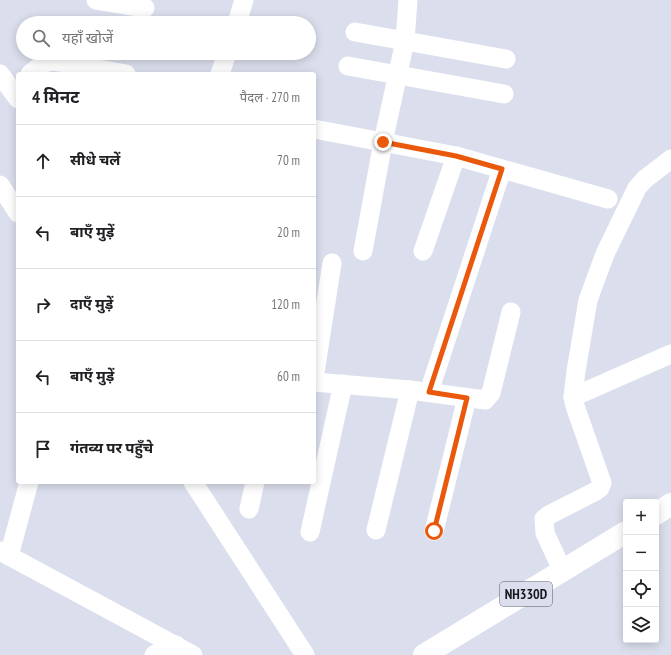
<!DOCTYPE html>
<html lang="hi">
<head>
<meta charset="utf-8">
<style>
  body { margin:0; font-family:"PT Sans Narrow","Noto Sans Devanagari",sans-serif; background:#f2f2f2; color:#202124 }
  .controls { position:absolute; right:12px; bottom:12px; display:grid; overflow:hidden; border-radius:4px; box-shadow:0 2px 10px #0003 }
  .controls button { width:36px; height:36px; display:grid; place-items:center; padding:0; border:0; border-bottom:1px solid #e0e0e0; background:#fff; color:#202124; font:20px sans-serif }
  .stop { position:absolute; width:12px; height:12px; margin:-9px; border:3px solid #ea580c; border-radius:50%; background:#fff }
  .stop.end { background:#ea580c; border-color:#fff; box-shadow:0 1px 4px #0008 }
  .list { margin:0; padding:0; list-style:none }
  h2 { display:flex; justify-content:space-between; align-items:center; height:52px; margin:0; padding:0 16px; font-size:17px }
  h2 small { font-size:13px; font-weight:400; color:#757577 }
  .list li { display:grid; grid-template-columns:26px 1fr auto; gap:12px; align-items:center; box-sizing:border-box; height:72px; padding:0 16px; border-top:1px solid #e0e0e0 }
  .list b { display:block; font-size:15px; white-space:nowrap }
  .list em { font-size:13px; font-style:normal; color:#757577 }
  .icon { flex:none; width:22px; height:22px; fill:none; stroke:currentColor; stroke-width:2; stroke-linecap:round; stroke-linejoin:round }
  .map { position:relative; flex:none; width:671px; height:655px; overflow:hidden }
  .search { position:absolute; background:#fff; box-shadow:0 2px 10px #0003; left:16px; top:16px; width:300px; height:44px; display:flex; align-items:center; gap:10px; box-sizing:border-box; padding:0 14px; border-radius:22px; color:#757577; font-size:15px }
  .panel { position:absolute; background:#fff; box-shadow:0 2px 10px #0003; left:16px; top:72px; width:300px; height:412px; border-radius:4px }
  .map>svg:first-child { display:block }
  .lines { fill:none; stroke-linecap:round; stroke-linejoin:round }
  .minor { stroke:#fff; stroke-width:19 }
  .highway { stroke:#fff; stroke-width:22 }
  .route { stroke:#ea580c; stroke-width:5 }
  .labels { text-anchor:middle; dominant-baseline:central; stroke-width:3; stroke-linejoin:round; paint-order:stroke }
  .shield { fill:#dbdfed; stroke:#52545c; stroke-width:1 }
  .shield-label { font-size:14px; font-weight:bold; fill:#18191e }
</style>
</head>
<body>
<div class="map">
<svg width="671" height="655" viewBox="0 0 671 655">
  <rect width="100%" height="100%" fill="#dbdfed"/>
  <g class="lines">
    <g class="minor">
      <polyline points="96,0 145,8"/>
      <polyline points="237,23 244,0"/>
      <polyline points="355,32 506,59"/>
      <polyline points="348,66 504,94"/>
      <polyline points="0,74 18,99"/>
      <polyline points="30,74 44,63 53,61 126,74"/>
      <polyline points="220,74 227,53"/>
      <polyline points="314,129 456,156 608,199"/>
      <polyline points="0,185 18,213"/>
      <polyline points="363,251 383,142 405,41 408,0"/>
      <polyline points="423,251 456,156"/>
      <polyline points="314,379 332,263"/>
      <polyline points="314,382 410,390 485,400 491,393 511,312"/>
      <polyline points="429,392 502,169"/>
      <polyline points="573,397 671,354"/>
      <polyline points="193,482 305,655"/>
      <polyline points="249,509 255,482"/>
      <polyline points="376,530 410,390"/>
      <polyline points="434,531 467,398"/>
      <polyline points="310,532 343,384"/>
      <polyline points="0,551 193,655"/>
      <polyline points="9,556 29,482"/>
      <polyline points="563,572 545,533 544,519 549,515 596,491 600,488 602,483 575,406 573,397 576,371 588,300 605,254 637,188 645,179 671,159"/>
      <polyline points="154,655 176,645"/>
    </g>
    <g class="highway">
      <polyline points="656,514 671,504"/>
      <polyline points="424,655 626,532"/>
    </g>
  </g>
  <g class="lines">
    <polyline class="route" points="383,142 456,156 502,169 429,392 467,398 434,531"/>
  </g>
  <g class="labels">
    <rect class="shield" x="500" y="582" width="52" height="24" rx="3"/>
    <g class="shield-label">
      <text x="526" y="594">NH330D</text>
    </g>
  </g>
</svg>
<div class="controls">
<button>+</button>
<button>−</button>
<button><svg class="icon" aria-label="locate" viewBox="0 0 24 24"><circle cx="12" cy="12" r="6"/><path d="M12 2v4M12 18v4M2 12h4M18 12h4"/></svg></button>
<button><svg class="icon" aria-label="layers" viewBox="0 0 24 24"><path d="M12 4l9 5-9 5-9-5zM3 14l9 5 9-5"/></svg></button>
</div>
<div class="stop" style="left:434px;top:531px"></div>
<div class="stop end" style="left:383px;top:142px"></div>
<div class="search"><svg class="icon" aria-label="search" viewBox="0 0 24 24"><circle cx="10" cy="10" r="6"/><path d="M15 15l6 6"/></svg>यहाँ खोजें</div>
<section class="panel">
<h2>4 मिनट<small>पैदल · 270 m</small></h2>
<ul class="list">
<li><svg class="icon" aria-label="ahead" viewBox="0 0 24 24"><path d="M12 20V5M6 11l6-6 6 6"/></svg><div><b>सीधे चलें</b></div><em>70 m</em></li>
<li><svg class="icon" aria-label="left" viewBox="0 0 24 24"><path d="M17 20v-9H6M10 6l-5 5 5 5"/></svg><div><b>बाएँ मुड़ें</b></div><em>20 m</em></li>
<li><svg class="icon" aria-label="right" viewBox="0 0 24 24"><path d="M7 20v-9h11M14 6l5 5-5 5"/></svg><div><b>दाएँ मुड़ें</b></div><em>120 m</em></li>
<li><svg class="icon" aria-label="left" viewBox="0 0 24 24"><path d="M17 20v-9H6M10 6l-5 5 5 5"/></svg><div><b>बाएँ मुड़ें</b></div><em>60 m</em></li>
<li><svg class="icon" aria-label="arrive" viewBox="0 0 24 24"><path d="M6 21V4h12l-3 4 3 4H6"/></svg><div><b>गंतव्य पर पहुँचे</b></div></li>
</ul>
</section>
</div>
</body>
</html>
